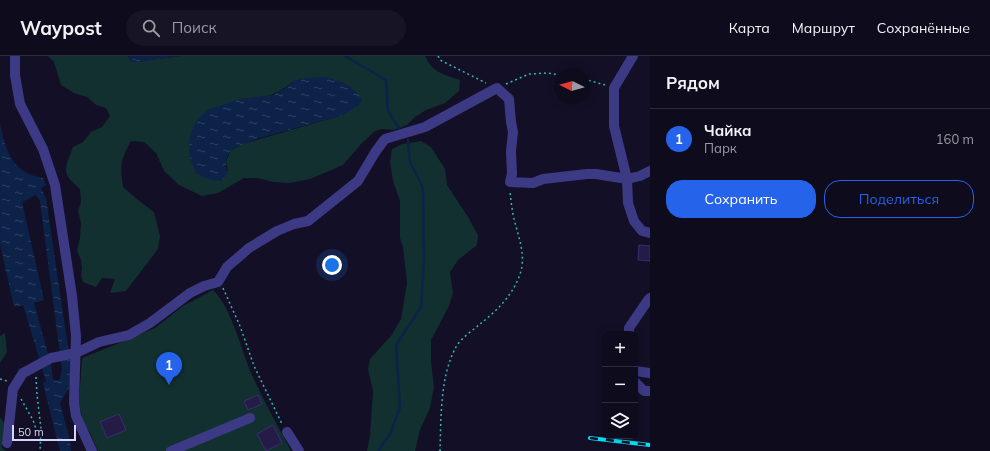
<!DOCTYPE html>
<html lang="ru">
<head>
<meta charset="utf-8">
<style>
  body { margin:0; font-family:Mulish,sans-serif; background:#171425; color:#f1f3f6 }
  .controls { position:absolute; right:12px; bottom:12px; display:grid; overflow:hidden; border-radius:8px; box-shadow:0 2px 10px #0003 }
  .controls button { width:36px; height:36px; display:grid; place-items:center; padding:0; border:0; border-bottom:1px solid #2e2b3b; background:#0e0b1c; color:#f1f3f6; font:20px sans-serif }
  .compass { position:absolute; left:554px; top:12px; width:36px; height:36px; border-radius:50%; background:#0e0b1c; box-shadow:0 2px 10px #0003; rotate:275deg }
  .scale { position:absolute; left:12px; bottom:10px; width:64px; box-sizing:border-box; padding-left:4px; border:2px solid #d9d4ff; border-top:0; font-size:11px; line-height:14px; white-space:nowrap; color:#d9d4ff; -webkit-text-stroke:3px #130f26; paint-order:stroke }
  .you { position:absolute; left:332px; top:209px; width:14px; height:14px; margin:-10px; border:3px solid #fff; border-radius:50%; background:#1a73e8; box-shadow:0 0 0 6px #1a73e833 }
  .badge { display:grid; place-items:center; width:26px; height:26px; border-radius:50%; background:#2563eb; color:#fff; font-size:13px; font-weight:700 }
  .pin { position:absolute; translate:-50% -33px; filter:drop-shadow(0 1px 2px #0008) }
  .pin::after { content:''; position:absolute; top:21px; width:14px; height:12px; background:inherit; clip-path:polygon(0 0,100% 0,50% 100%) }
  .list { margin:0; padding:0; list-style:none }
  h2 { display:flex; justify-content:space-between; align-items:center; height:52px; margin:0; padding:0 16px; font-size:17px }
  h2 small { font-size:13px; font-weight:400; color:#9b9ba3 }
  .list li { display:grid; grid-template-columns:26px 1fr auto; gap:12px; align-items:center; box-sizing:border-box; height:60px; padding:0 16px; border-top:1px solid #2e2b3b }
  .list b { display:block; font-size:15px; white-space:nowrap }
  .list p { margin:0; font-size:13px; white-space:nowrap; color:#9b9ba3 }
  .list em { font-size:13px; font-style:normal; color:#9b9ba3 }
  .actions { display:flex; gap:8px; padding:12px 16px }
  .actions a { flex:1; padding:9px 0; border:1px solid #2563eb; border-radius:16px; text-align:center; font-size:14px; color:#2563eb }
  .actions .main { background:#2563eb; color:#fff }
  .icon { flex:none; width:22px; height:22px; fill:none; stroke:currentColor; stroke-width:2; stroke-linecap:round; stroke-linejoin:round }
  .map { position:relative; flex:none; width:650px; height:395px; overflow:hidden }
  header { display:flex; align-items:center; gap:24px; box-sizing:border-box; height:56px; padding:0 20px; background:#0e0b1c; border-bottom:1px solid #2e2b3b }
  header strong { font-size:19px }
  nav { display:flex; gap:22px; margin-inline-start:auto; font-size:14px }
  .search { width:280px; height:36px; background:#171425; display:flex; align-items:center; gap:10px; box-sizing:border-box; padding:0 14px; border-radius:22px; color:#9b9ba3; font-size:15px }
  main { display:flex }
  aside { flex:1; background:#0e0b1c }
  .map>svg:first-child { display:block }
  .green { fill:#12302f; fill-rule:evenodd }
  .water { fill:url(#water-ripples); fill-rule:evenodd }
  .lines { fill:none; stroke-linecap:round; stroke-linejoin:round }
  .stream { stroke:#0c2248; stroke-width:2.5 }
  .building { fill:#241b47; stroke:#3b2d73 }
  .path { stroke:#2fb8b0; stroke-width:1.5; stroke-dasharray:2 3; stroke-linecap:butt }
  .minor { stroke:#3d3a85; stroke-width:10 }
  .rail-casing { stroke:#00e5ff; stroke-width:4 }
  .rail { stroke:#130f26; stroke-width:2.5; stroke-dasharray:8; stroke-linecap:butt }
</style>
</head>
<body>
<header>
<strong>Waypost</strong>
<div class="search"><svg class="icon" aria-label="search" viewBox="0 0 24 24"><circle cx="10" cy="10" r="6"/><path d="M15 15l6 6"/></svg>Поиск</div>
<nav><a>Карта</a><a>Маршрут</a><a>Сохранённые</a></nav>
</header>
<main>
<div class="map">
<svg width="650" height="395" viewBox="0 0 650 395">
  <defs>
    <pattern id="water-ripples" width="26" height="14" patternUnits="userSpaceOnUse"><rect width="26" height="14" fill="#0c2248"/><path d="M2 4q2-2 4 0t4 0M15 11q2-2 4 0t4 0" fill="none" stroke="#2f4163"/></pattern>
  </defs>
  <rect width="100%" height="100%" fill="#130f26"/>
  <g class="green">
    <path d="M48,0H128L131,6H136L180,0H425C433,17 443,18 460,24L459,35L445,47L426,54L415,61L407,69L394,74L382,73L375,75L361,88L343,109L310,123L290,127L273,126L257,122H244L218,137L202,140L179,129L164,115L156,97L144,86L131,85C120,105 120,110 123,131L138,144L154,156L160,180L158,193L126,235L110,237L115,223L102,222L96,231L83,226L81,220L82,212L81,204L77,195L80,182L81,167L78,155L81,146L80,133C60,116 65,113 73,91L83,86L91,76L102,71L110,60L106,52L96,49L87,41L74,37L61,29L54,6ZM293,25L343,59L243,88L230,95L226,106L228,115L196,117L240,43C264,42 275,41 293,25Z"/>
    <polygon points="421,85 431,91 445,113 447,129 468,161 478,179 477,189 458,204 450,216 453,237 449,250 431,284 431,306 434,331 430,352 420,374 415,395 367,395 370,379 373,335 368,313 370,303 391,280 401,263 407,227 403,191 400,182 400,145 393,125 390,106 392,93 402,88"/>
    <path d="M213,234C229,248 241,291 249,312C261,340 277,368 291,395H98L91,379L83,366L79,346L82,302L127,284L155,272L183,250Z"/>
    <polygon points="5,277 7,296 0,307 0,280"/>
    <polygon points="0,361 4,367 2,392 6,395 0,395"/>
  </g>
  <g class="water">
    <polygon points="128,0 180,0 137,6 131,6"/>
    <path d="M325,21C341,25 352,29 362,43L359,49L343,59L260,82L243,88L230,95C228,98 226,103 226,107C226,117 230,118 221,125L207,123L196,117L192,108L189,95L190,80L196,65L207,54L240,43L273,39L284,33L293,25L304,22Z"/>
    <path d="M0,67C5,94 12,117 43,122L46,129L41,132L46,142L73,325L60,347L70,384L71,395H60L43,327L46,325L23,249L14,251L0,188ZM36,139L40,145L62,314L60,323L56,325L53,323L51,309L34,247L44,244L22,146Z"/>
  </g>
  <g class="lines">
    <g class="stream">
      <polyline points="345,0 386,24 388,55 399,72"/>
      <polyline points="378,395 390,378 400,351 396,289 421,251 424,205 423,132 410,106 408,84"/>
    </g>
  </g>
  <g class="building">
    <polygon points="639,189 650,190 650,205 638,204"/>
    <polygon points="258,339 262,348 248,354 244,345"/>
    <polygon points="119,358 126,374 107,382 100,366"/>
    <polygon points="273,369 282,387 266,395 257,378"/>
  </g>
  <g class="lines">
    <g class="path">
      <polyline points="438,0 440,4 486,27"/>
      <polyline points="584,23 605,29"/>
      <polyline points="506,28 529,18 548,17 560,19"/>
      <polyline points="223,232 240,270 254,310 282,368"/>
      <polyline points="36,321 37,339 41,373 40,395"/>
      <polyline points="0,323 7,325"/>
      <polyline points="21,343 33,364 40,385"/>
      <path d="M440,395C441,362 440,320 456,291C461,282 472,275 480,268C498,254 518,234 522,210C524,194 518,179 514,163C512,154 511,145 510,136"/>
    </g>
    <g class="minor">
      <polyline points="15,0 15,19 20,48 43,93 55,129 72,240 76,280 74,346 76,360 92,395"/>
      <polyline points="633,0 614,32 614,70 627,123 628,147 634,165 642,175 650,177"/>
      <polyline points="629,278 629,272 648,244 650,242"/>
      <polyline points="635,315 650,317"/>
      <polyline points="635,326 644,335 650,335"/>
      <polyline points="287,376 299,395"/>
      <polyline points="7,387 13,333 23,317 51,302 76,297 99,286 129,279 150,267 190,237 204,230 218,226 227,211 249,192 277,175 294,168 308,165 358,125 376,95 385,83 425,71 497,32 509,43 511,66 513,76 511,95 512,118 510,126 533,127 543,123 587,118 596,118 627,123 640,120 650,115"/>
      <polyline points="171,395 250,362"/>
    </g>
    <g class="rail-casing">
      <polyline id="rail" points="590,382 650,389"/>
    </g>
    <use href="#rail" class="rail"/>
  </g>
</svg>
<div class="controls">
<button>+</button>
<button>−</button>
<button><svg class="icon" aria-label="layers" viewBox="0 0 24 24"><path d="M12 4l9 5-9 5-9-5zM3 14l9 5 9-5"/></svg></button>
</div>
<svg class="compass" viewBox="-18 -18 36 36"><path d="M0-13l5 13h-10z" fill="#e53935"/><path d="M0 13l5-13h-10z" fill="#9b9ba3"/></svg>
<div class="scale">50 m</div>
<div class="you"></div>
<div class="pin badge" style="left:169px;top:329px">1</div>
</div>
<aside>
<h2>Рядом<small></small></h2>
<ul class="list">
<li><span class="badge">1</span><div><b>Чайка</b><p>Парк</p></div><em>160 m</em></li>
</ul>
<div class="actions"><a class="main">Сохранить</a><a>Поделиться</a></div>
</aside>
</main>
</body>
</html>
